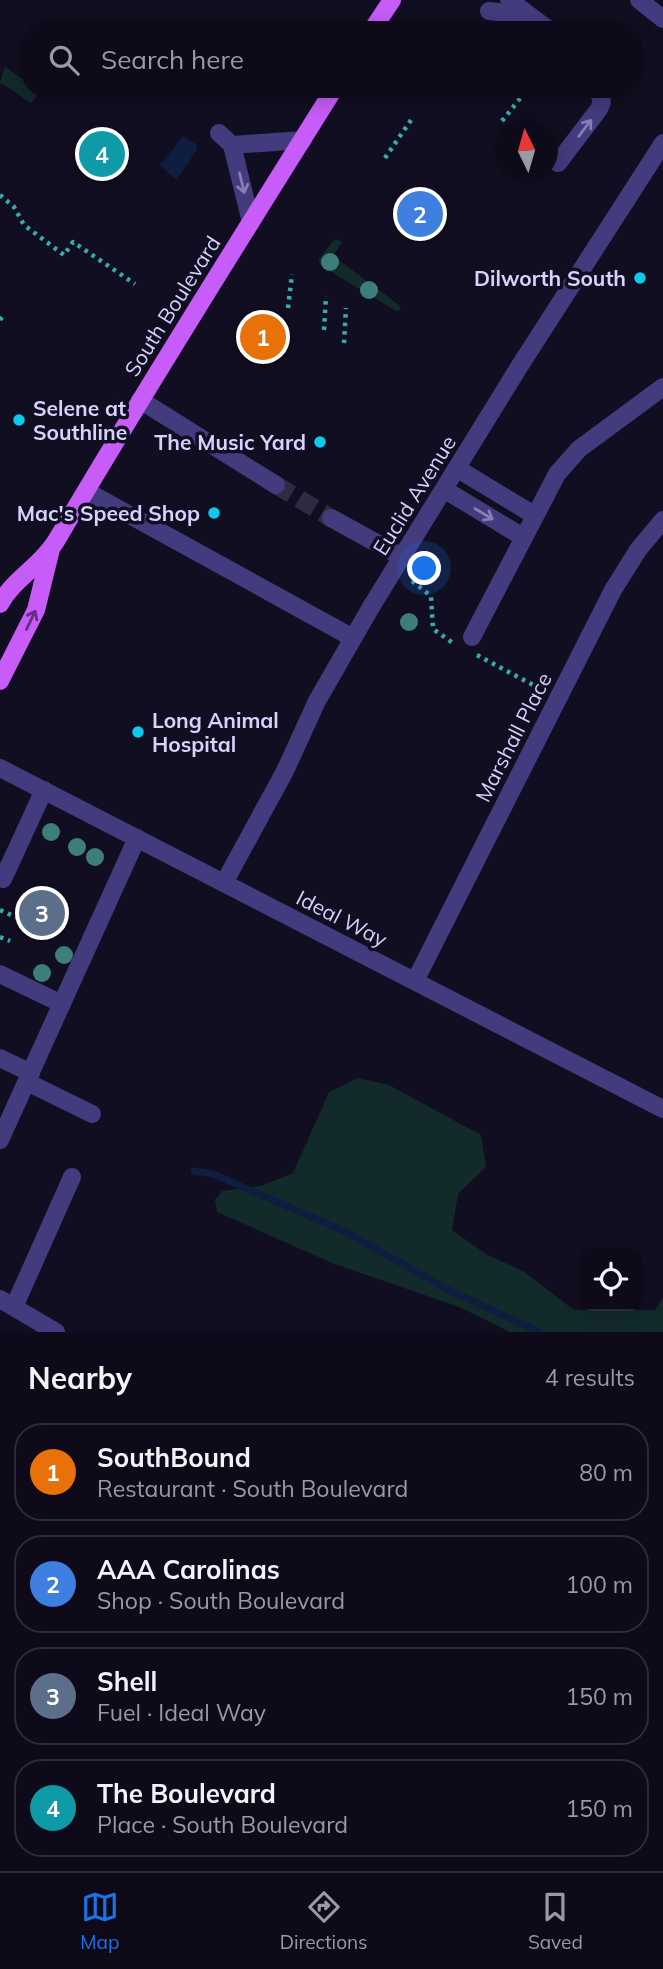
<!DOCTYPE html>
<html lang="en">
<head>
<meta charset="utf-8">
<style>
  body { margin:0; font-family:Mulish,sans-serif; background:#1c1826; color:#f1f3f6 }
  .controls { position:absolute; right:21px; bottom:21px; display:grid; overflow:hidden; border-radius:14px; box-shadow:0 4px 18px #0003 }
  .controls button { width:63px; height:63px; display:grid; place-items:center; padding:0; border:0; border-bottom:2px solid #2e2b38; background:#0e0a19; color:#f1f3f6; font:35px sans-serif }
  .compass { position:absolute; left:495px; top:119px; width:63px; height:63px; border-radius:50%; background:#0e0a19; box-shadow:0 4px 18px #0003; rotate:355deg }
  .you { position:absolute; left:425px; top:569px; width:24px; height:24px; margin:-18px; border:5px solid #fff; border-radius:50%; background:#1a73e8; box-shadow:0 0 0 10px #1a73e833 }
  .badge { display:grid; place-items:center; width:46px; height:46px; border-radius:50%; background:#1a73e8; color:#fff; font-size:23px; font-weight:700 }
  .pin { position:absolute; translate:-50% -50%; border:4px solid #fff; box-shadow:0 2px 7px #0006 }
  .list { margin:0; padding:0; list-style:none }
  h2 { display:flex; justify-content:space-between; align-items:center; height:91px; margin:0; padding:0 28px; font-size:30px }
  h2 small { font-size:23px; font-weight:400; color:#9b9aa2 }
  .list li { display:grid; grid-template-columns:46px 1fr auto; gap:21px; align-items:center; box-sizing:border-box; height:98px; margin:0 14px 14px; padding:0 14px; border:2px solid #2e2b38; border-radius:28px }
  .list b { display:block; font-size:26px; white-space:nowrap }
  .list p { margin:0; font-size:23px; white-space:nowrap; color:#9b9aa2 }
  .list em { font-size:23px; font-style:normal; color:#9b9aa2 }
  .icon { flex:none; width:38px; height:38px; fill:none; stroke:currentColor; stroke-width:2; stroke-linecap:round; stroke-linejoin:round }
  .map { position:relative; flex:none; width:663px; height:1332px; overflow:hidden }
  .search { position:absolute; background:#0e0a19; box-shadow:0 4px 18px #0003; left:21px; right:21px; top:21px; height:77px; display:flex; align-items:center; gap:18px; box-sizing:border-box; padding:0 24px; border-radius:28px; color:#9b9aa2; font-size:26px }
  .sheet { height:539px; background:#0e0a19 }
  nav { display:flex; justify-content:space-around; align-items:center; box-sizing:border-box; height:98px; border-top:2px solid #2e2b38; background:#0e0a19; font-size:19px; color:#9b9aa2 }
  nav a { display:grid; justify-items:center; gap:4px }
  nav .on { color:#1a73e8 }
  .map>svg:first-child { display:block }
  .green { fill:#122a2a }
  .water { fill:#0e1d40 }
  .lines { fill:none; stroke-linecap:round; stroke-linejoin:round }
  .stream { stroke:#0e1d40; stroke-width:7 }
  .minor-tunnel { stroke:#302b42; stroke-width:18; stroke-dasharray:18 9; stroke-linecap:butt }
  .path { stroke:#34adad; stroke-width:4.5; stroke-dasharray:3.5 5; stroke-linecap:butt }
  .minor { stroke:#423b7e; stroke-width:18 }
  .major { stroke:#c75cf8; stroke-width:18 }
  .tree { fill:#3d7e7a }
  .oneway { stroke:#867eb7 }
  .oneway2 { stroke:#633182 }
  .poi-dot { fill:#0bcaee; stroke:#120e21; stroke-width:2.5 }
  .labels { text-anchor:middle; dominant-baseline:central; stroke-width:7; stroke-linejoin:round; paint-order:stroke }
  .poi-label { font-size:21px; font-weight:bold; fill:#d8d0fd; stroke:#120e21; text-anchor:end }
  .street-label { font-size:21px; fill:#d8d0fd; stroke:#120e21 }
</style>
</head>
<body>
<div class="map">
<svg width="663" height="1332" viewBox="0 0 663 1332">
  <rect width="100%" height="100%" fill="#120e21"/>
  <g class="green">
    <polygon points="5,67 30,84 30,89 40,91 31,103 0,82"/>
    <polygon points="335,239 342,242 333,256 399,305 401,310 396,311 320,265 319,259"/>
    <polygon points="358,1078 389,1085 481,1135 486,1167 458,1194 452,1230 486,1254 523,1271 574,1310 655,1310 663,1298 663,1332 510,1332 459,1307 332,1263 217,1212 215,1200 222,1191 261,1186 293,1173 329,1092"/>
  </g>
  <polygon class="water" points="183,136 197,145 197,150 176,180 160,165"/>
  <g class="lines">
    <polyline class="stream" points="194,1171 213,1174 346,1232 447,1289 539,1332"/>
    <polyline class="minor-tunnel" points="276,485 331,518"/>
    <g class="path">
      <polyline points="502,121 522,96"/>
      <polyline points="385,158 411,120"/>
      <polyline points="0,195 14,207 24,225 64,255 73,242 135,284"/>
      <polyline points="288,308 292,274"/>
      <polyline points="0,320 2,317"/>
      <polyline points="324,330 326,296"/>
      <polyline points="344,343 346,308"/>
      <polyline points="412,581 431,596 433,629 453,643"/>
      <polyline points="477,655 535,686"/>
      <polyline points="0,910 20,919"/>
      <polyline points="0,937 10,941"/>
    </g>
    <g class="minor">
      <polyline points="509,0 549,30"/>
      <polyline points="639,0 663,19"/>
      <polyline points="489,11 498,12 522,30"/>
      <polyline points="219,133 232,145 251,222"/>
      <polyline points="232,145 303,140"/>
      <polyline points="558,163 599,109 602,102 598,89"/>
      <polyline points="140,400 276,485"/>
      <polyline points="458,469 534,515"/>
      <polyline points="445,490 523,537"/>
      <polyline points="86,491 353,638"/>
      <polyline points="331,518 402,557"/>
      <polyline points="472,637 557,474 579,449 663,387"/>
      <polyline points="0,768 663,1109"/>
      <polyline points="3,879 44,790"/>
      <polyline points="224,883 285,771 317,701 371,607 519,367 663,143"/>
      <polyline points="0,974 62,1004"/>
      <polyline points="415,981 613,590 638,550 663,520"/>
      <polyline points="0,1058 31,1073"/>
      <polyline points="27,1082 92,1114"/>
      <polyline points="0,1140 137,838"/>
      <polyline points="0,1299 56,1332"/>
      <polyline points="14,1307 72,1177"/>
    </g>
    <g class="major">
      <polyline points="372,30 392,0"/>
      <path d="M0,604C13,579 41,566 56,541C146,389 240,239 334,89"/>
      <polyline points="0,681 36,610 51,549"/>
    </g>
  </g>
  <g class="tree">
    <circle cx="330" cy="262" r="9"/>
    <circle cx="369" cy="290" r="9"/>
    <circle cx="409" cy="622" r="9"/>
    <circle cx="51" cy="832" r="9"/>
    <circle cx="77" cy="847" r="9"/>
    <circle cx="95" cy="857" r="9"/>
    <circle cx="64" cy="955" r="9"/>
    <circle cx="42" cy="973" r="9"/>
  </g>
  <defs><path id="oneway-shaft" d="M-6 0H5M1.5-3L5.5 0L1.5 3" fill="none" stroke-width="1.6" stroke-linecap="round" stroke-linejoin="round" transform="scale(1.75)"/></defs>
  <g class="oneway">
    <use href="#oneway-shaft" transform="translate(585 128) rotate(-53)"/>
    <use href="#oneway-shaft" transform="translate(242 183) rotate(76)"/>
    <use href="#oneway-shaft" transform="translate(484 514) rotate(31)"/>
  </g>
  <use class="oneway2" href="#oneway-shaft" transform="translate(31 620) rotate(-64)"/>
  <g class="poi-dot">
    <circle cx="640" cy="278" r="7"/>
    <circle cx="19" cy="420" r="7"/>
    <circle cx="320" cy="442" r="7"/>
    <circle cx="214" cy="513" r="7"/>
    <circle cx="138" cy="732" r="7"/>
  </g>
  <g class="labels">
    <g class="poi-label">
      <text x="626" y="278">Dilworth South</text>
      <text x="33" y="408" text-anchor="start">Selene at<tspan x="33" dy="24">Southline</tspan></text>
      <text x="306" y="442">The Music Yard</text>
      <text x="200" y="513">Mac's Speed Shop</text>
      <text x="152" y="720" text-anchor="start">Long Animal<tspan x="152" dy="24">Hospital</tspan></text>
    </g>
    <g class="street-label">
      <text transform="translate(172 306) rotate(-58)">South Boulevard</text>
      <text transform="translate(414 495) rotate(-58)">Euclid Avenue</text>
      <text transform="translate(513 737) rotate(-63)">Marshall Place</text>
      <text transform="translate(342 918) rotate(27)">Ideal Way</text>
    </g>
  </g>
</svg>
<div class="controls">
<button><svg class="icon" aria-label="locate" viewBox="0 0 24 24"><circle cx="12" cy="12" r="6"/><path d="M12 2v4M12 18v4M2 12h4M18 12h4"/></svg></button>
</div>
<svg class="compass" viewBox="-18 -18 36 36"><path d="M0-13l5 13h-10z" fill="#e53935"/><path d="M0 13l5-13h-10z" fill="#9b9aa2"/></svg>
<div class="you"></div>
<div class="pin badge" style="left:263px;top:337px;background:#e8710a">1</div>
<div class="pin badge" style="left:420px;top:214px;background:#3f7fe0">2</div>
<div class="pin badge" style="left:42px;top:913px;background:#5c6f8a">3</div>
<div class="pin badge" style="left:102px;top:154px;background:#0f9aa8">4</div>
<div class="search"><svg class="icon" aria-label="search" viewBox="0 0 24 24"><circle cx="10" cy="10" r="6"/><path d="M15 15l6 6"/></svg>Search here</div>
</div>
<section class="sheet">
<h2>Nearby<small>4 results</small></h2>
<ul class="list">
<li><span class="badge" style="background:#e8710a">1</span><div><b>SouthBound</b><p>Restaurant · South Boulevard</p></div><em>80 m</em></li>
<li><span class="badge" style="background:#3f7fe0">2</span><div><b>AAA Carolinas</b><p>Shop · South Boulevard</p></div><em>100 m</em></li>
<li><span class="badge" style="background:#5c6f8a">3</span><div><b>Shell</b><p>Fuel · Ideal Way</p></div><em>150 m</em></li>
<li><span class="badge" style="background:#0f9aa8">4</span><div><b>The Boulevard</b><p>Place · South Boulevard</p></div><em>150 m</em></li>
</ul>
</section>
<nav>
<a class="on"><svg class="icon" aria-label="map" viewBox="0 0 24 24"><path d="M3 6l6-2 6 2 6-2v14l-6 2-6-2-6 2zM9 4v14M15 6v14"/></svg>Map</a>
<a><svg class="icon" aria-label="directions" viewBox="0 0 24 24"><path d="M12 3l9 9-9 9-9-9zM9 14v-3h6M13 9l2 2-2 2"/></svg>Directions</a>
<a><svg class="icon" aria-label="saved" viewBox="0 0 24 24"><path d="M7 4h10v16l-5-4-5 4z"/></svg>Saved</a>
</nav>
</body>
</html>
